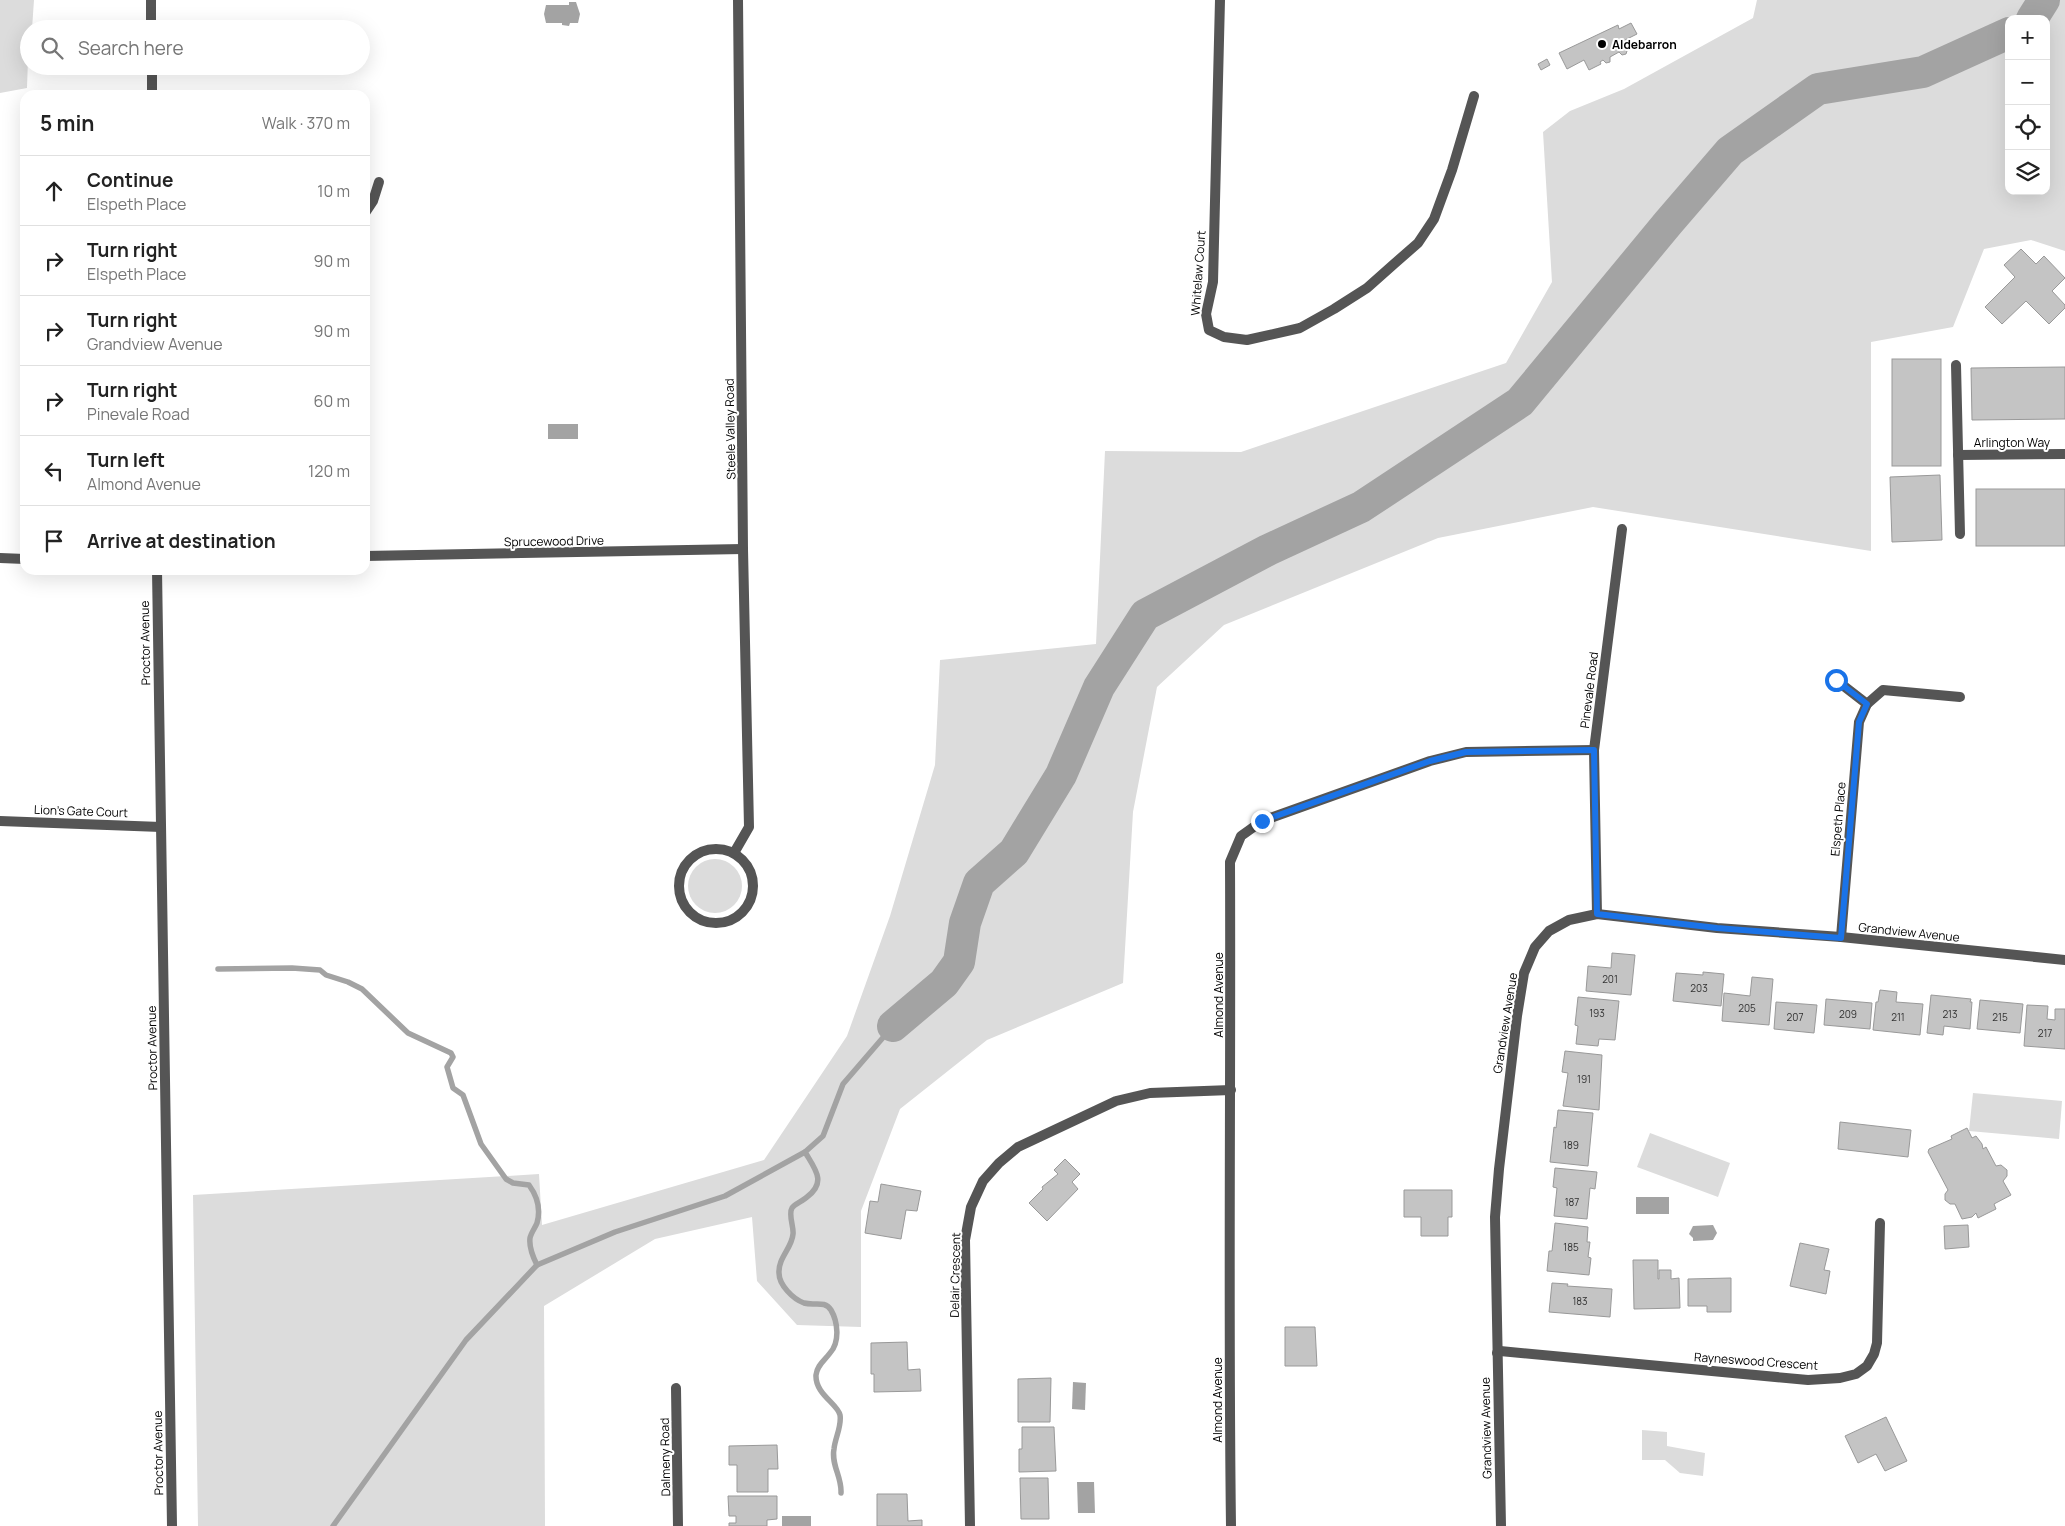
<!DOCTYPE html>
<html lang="en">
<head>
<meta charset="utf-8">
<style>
  body { margin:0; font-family:Manrope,sans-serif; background:#f2f2f2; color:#222 }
  .controls { position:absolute; right:15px; top:15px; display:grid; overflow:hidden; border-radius:10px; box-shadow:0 5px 20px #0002 }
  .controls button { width:45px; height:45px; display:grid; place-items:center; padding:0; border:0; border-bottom:1px solid #e0e0e0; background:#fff; color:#222; font:25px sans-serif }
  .stop { position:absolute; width:15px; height:15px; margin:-11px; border:4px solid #1a73e8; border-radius:50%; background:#fff }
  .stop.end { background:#1a73e8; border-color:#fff; box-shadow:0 1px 5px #0008 }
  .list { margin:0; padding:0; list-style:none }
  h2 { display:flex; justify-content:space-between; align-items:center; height:65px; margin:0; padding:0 20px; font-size:21px }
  h2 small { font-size:16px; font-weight:400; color:#767676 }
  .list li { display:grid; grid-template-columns:32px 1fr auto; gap:15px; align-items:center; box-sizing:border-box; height:70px; padding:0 20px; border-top:1px solid #e0e0e0 }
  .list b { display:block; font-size:19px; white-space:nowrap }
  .list p { margin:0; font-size:16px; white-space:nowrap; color:#767676 }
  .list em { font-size:16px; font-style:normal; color:#767676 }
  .icon { flex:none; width:28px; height:28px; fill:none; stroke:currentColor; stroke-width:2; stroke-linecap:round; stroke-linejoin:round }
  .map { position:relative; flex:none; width:2065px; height:1526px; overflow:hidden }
  .search { position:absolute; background:#fff; box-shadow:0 5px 20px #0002; left:20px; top:20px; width:350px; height:55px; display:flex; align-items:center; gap:12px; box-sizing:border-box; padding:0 18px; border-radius:28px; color:#767676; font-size:19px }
  .panel { position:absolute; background:#fff; box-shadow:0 5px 20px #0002; left:20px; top:90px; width:350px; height:485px; border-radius:15px }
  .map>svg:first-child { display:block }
  .green { fill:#dcdcdc; fill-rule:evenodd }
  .water { fill:#a3a3a3 }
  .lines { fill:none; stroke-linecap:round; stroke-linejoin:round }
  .stream { stroke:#a3a3a3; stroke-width:5.5 }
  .river { stroke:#a3a3a3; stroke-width:32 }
  .building { fill:#c4c4c4; stroke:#999 }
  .street { stroke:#555; stroke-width:10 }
  .route { stroke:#1a73e8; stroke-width:6 }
  .poi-dot { fill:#000; stroke:#fff; stroke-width:2 }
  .labels { text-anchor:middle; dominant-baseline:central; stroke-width:4; stroke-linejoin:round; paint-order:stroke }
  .number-label { font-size:10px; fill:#313131 }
  .poi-label { font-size:12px; font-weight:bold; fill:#000; stroke:#fff; text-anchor:start }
  .street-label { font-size:12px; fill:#000; stroke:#fff }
</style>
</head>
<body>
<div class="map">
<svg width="2065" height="1526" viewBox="0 0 2065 1526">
  <rect width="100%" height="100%" fill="#fff"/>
  <g class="green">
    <polygon points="0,0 34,0 32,29 29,29 27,88 0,93"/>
    <path d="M1757,0H2065V251L2031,240L1984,249L1953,327L1871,342V551L1593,507L1438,538L1224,625L1157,687L1133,812L1123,983L987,1040L900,1109L861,1211V1327L797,1325L757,1281L752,1217L655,1239L544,1306L545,1526H198L193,1195L539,1174L542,1225L764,1160L847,1036L890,916L935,765L940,660L1096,644L1105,451L1241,452L1506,363L1552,282L1543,132L1570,111L1624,89L1753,18ZM2009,19H2046V191H2009Z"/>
    <circle cx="715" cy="886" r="27"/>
    <polygon points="1973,1093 2062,1101 2059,1139 1969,1131"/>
    <polygon points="1650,1133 1730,1163 1718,1197 1637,1167"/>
    <polygon points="1642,1430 1667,1432 1667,1446 1705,1453 1703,1476 1680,1473 1665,1460 1642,1460"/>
  </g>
  <g class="water">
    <polygon points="569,2 576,2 580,14 578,23 570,23 569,26 562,25 562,23 546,23 544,14 546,5 569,5"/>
    <rect x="548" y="424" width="30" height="15"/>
    <rect x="1636" y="1197" width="33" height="17"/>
    <polygon points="1713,1225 1717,1233 1713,1240 1693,1241 1693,1238 1689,1234 1693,1226"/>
    <polygon points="1073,1382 1086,1383 1085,1410 1072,1409"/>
    <polygon points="1077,1482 1094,1482 1095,1513 1078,1513"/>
    <rect x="782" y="1516" width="29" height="10"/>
  </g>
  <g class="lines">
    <g class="stream">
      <path d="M218,969L292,968L320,970L326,975L348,982L362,989L408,1033L451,1053L453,1057L447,1067L453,1088L463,1095L481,1144L506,1179L513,1183L529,1185C537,1196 541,1209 537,1223C535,1228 531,1233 530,1238C529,1246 533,1257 537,1265"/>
      <path d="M841,1493C842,1477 831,1465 834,1449C835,1438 842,1426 840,1415C838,1404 815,1394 816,1375C817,1365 825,1360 830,1353C840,1342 838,1322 831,1310C825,1300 814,1306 804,1303C793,1299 779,1285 779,1273C778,1258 792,1248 793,1234C794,1227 788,1214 792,1208C794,1204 803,1201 807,1197C827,1182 815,1169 805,1152L823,1136L843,1084L893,1026"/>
      <polyline points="333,1526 466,1340 537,1265 615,1232 725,1196 805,1152"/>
    </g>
    <g class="river">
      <polyline points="2032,19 2044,0"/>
      <polyline points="893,1026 944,983 959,962 965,923 979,883 1014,852 1061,775 1099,687 1145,615 1268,550 1361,507 1520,402 1668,223 1730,151 1818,89 1923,72 2009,33"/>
    </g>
  </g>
  <g class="building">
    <polygon points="1631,23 1637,34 1625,40 1628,48 1626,54 1622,55 1619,52 1610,57 1610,62 1606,63 1603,60 1600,62 1601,64 1589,70 1584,60 1567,69 1559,53 1618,25 1619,29"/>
    <polygon points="1547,59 1550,65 1541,70 1538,64"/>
    <polygon points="2021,249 2036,264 2044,256 2065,278 2052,291 2065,305 2065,308 2049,324 2026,301 2002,324 1985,307 2015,277 2004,265"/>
    <rect x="1892" y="359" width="49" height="107"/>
    <polygon points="2065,367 2065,419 1972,420 1971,368"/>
    <polygon points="1940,475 1942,540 1892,542 1890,477"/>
    <rect x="1976" y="489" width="89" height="57"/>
    <polygon points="1612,953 1635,955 1631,995 1586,991 1588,966 1611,968"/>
    <polygon points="1703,972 1724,974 1721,1006 1673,1001 1676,973 1703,975"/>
    <polygon points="1752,977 1773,979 1769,1025 1722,1021 1724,993 1750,996"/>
    <polygon points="1880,990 1897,992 1896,1002 1923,1004 1920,1035 1873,1030 1876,1002 1878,1002"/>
    <polygon points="1931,995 1971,999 1970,1002 1972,1002 1970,1029 1944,1026 1943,1035 1927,1033"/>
    <polygon points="1578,997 1619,1001 1615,1040 1599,1039 1598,1046 1576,1044 1578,1026 1575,1025"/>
    <polygon points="1826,999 1872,1003 1870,1029 1824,1025"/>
    <polygon points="1980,1000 2023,1004 2020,1033 1977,1029"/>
    <polygon points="1776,1002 1817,1005 1814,1033 1774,1029"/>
    <polygon points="2027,1005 2048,1006 2047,1019 2055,1020 2055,1009 2065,1009 2065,1049 2024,1046"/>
    <polygon points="1565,1051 1602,1055 1599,1110 1563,1106 1568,1073 1562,1072"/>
    <polygon points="1558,1110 1593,1113 1588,1166 1550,1162 1554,1127 1556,1128"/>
    <polygon points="1840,1122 1911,1130 1908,1157 1838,1149"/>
    <polygon points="1967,1128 1972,1138 1976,1136 1982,1144 1983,1149 1986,1147 1996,1166 2001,1165 2007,1170 2007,1176 2003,1181 2011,1195 1994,1204 1996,1209 1978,1218 1976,1213 1972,1217 1962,1219 1955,1204 1950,1204 1945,1200 1945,1194 1948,1190 1928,1152 1929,1149 1952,1139 1951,1136"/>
    <polygon points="1065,1159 1080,1174 1072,1182 1078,1189 1047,1221 1029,1203 1043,1189 1042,1187 1058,1174 1054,1170"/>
    <polygon points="1555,1168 1597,1172 1595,1189 1590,1188 1587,1219 1554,1216 1557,1188 1553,1187"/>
    <polygon points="881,1184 921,1191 917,1211 906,1210 901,1239 865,1233 870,1201 878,1202"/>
    <polygon points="1404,1190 1452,1190 1452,1217 1448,1217 1448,1236 1421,1236 1421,1217 1404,1217"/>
    <polygon points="1555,1223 1588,1227 1587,1242 1590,1242 1588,1257 1591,1258 1589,1275 1547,1271 1549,1251 1552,1251"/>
    <polygon points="1968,1225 1969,1247 1945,1249 1944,1226"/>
    <polygon points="1800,1243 1829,1249 1824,1270 1830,1271 1826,1294 1790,1286"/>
    <polygon points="1633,1260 1658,1260 1658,1279 1659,1279 1659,1270 1671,1270 1671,1279 1679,1278 1680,1308 1634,1309"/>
    <polygon points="1731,1278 1731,1312 1707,1312 1707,1306 1688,1306 1688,1279"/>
    <polygon points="1552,1283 1568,1284 1567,1286 1612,1289 1610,1317 1549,1312"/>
    <polygon points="1285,1327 1315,1327 1317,1366 1285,1366"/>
    <polygon points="907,1342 908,1370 920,1369 921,1391 874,1392 874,1374 871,1374 871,1343"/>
    <polygon points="1051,1378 1050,1422 1018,1422 1018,1379"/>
    <polygon points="1886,1417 1907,1461 1885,1471 1876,1454 1858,1463 1845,1436"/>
    <polygon points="1022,1427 1054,1427 1056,1471 1019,1472 1019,1449 1022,1449"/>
    <polygon points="777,1445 778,1469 768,1469 768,1492 737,1492 737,1465 729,1465 729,1446"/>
    <polygon points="1020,1478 1048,1478 1049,1519 1021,1519"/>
    <polygon points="877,1494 907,1494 908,1521 922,1520 922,1526 877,1526"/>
    <polygon points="728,1496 777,1496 777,1519 767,1520 767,1526 729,1526 729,1523 736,1523 736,1516 729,1516"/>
  </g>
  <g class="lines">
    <g class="street">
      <polyline points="151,0 151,29"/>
      <polyline points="1220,0 1213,282 1206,314 1209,330 1224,337 1247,340 1300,328 1334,309 1367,288 1394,264 1418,243 1434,219 1452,170 1474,96"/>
      <polyline points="152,66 152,95"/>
      <polyline points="365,213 373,201 379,182"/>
      <polyline points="1956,365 1960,534"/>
      <polyline points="1958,455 2065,454"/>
      <polyline points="365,556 743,549"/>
      <polyline points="0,558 25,559"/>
      <polyline points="157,570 172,1526"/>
      <polyline points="1836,680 1867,704 1883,690 1960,697"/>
      <polyline points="0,821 161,827"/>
      <circle cx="716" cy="886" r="37"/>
      <polyline points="734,853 749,827 743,549 738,0"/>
      <polyline points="1597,914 1594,750 1622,529"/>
      <polyline points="1841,937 1859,722 1867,704"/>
      <polyline points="1497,1353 1500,1351 1808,1380 1840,1378 1856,1374 1867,1366 1874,1354 1877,1343 1880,1223"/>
      <polyline points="676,1388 678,1526"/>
      <polyline points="970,1526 965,1240 971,1207 983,1181 999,1163 1018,1147 1116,1101 1150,1093 1231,1090"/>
      <path d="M1231,1526C1228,1305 1231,1083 1230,862L1241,836L1262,821L1430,761L1466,752L1594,750"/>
      <polyline points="1501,1526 1495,1217 1499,1169 1517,1016 1524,973 1535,947 1549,931 1569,920 1597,914 1717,928 1841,937 2065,960"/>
    </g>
  </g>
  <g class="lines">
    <polyline class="route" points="1262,821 1430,761 1466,752 1594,750 1597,914 1717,928 1841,938 1859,722 1867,704 1836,680"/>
  </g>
  <circle class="poi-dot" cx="1602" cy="44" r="5"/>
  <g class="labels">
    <g class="number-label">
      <text x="1610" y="979">201</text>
      <text x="1699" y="988">203</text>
      <text x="1747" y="1008">205</text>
      <text x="1597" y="1013">193</text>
      <text x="1848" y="1014">209</text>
      <text x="1950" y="1014">213</text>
      <text x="1795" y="1017">207</text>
      <text x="1898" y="1017">211</text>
      <text x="2000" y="1017">215</text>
      <text x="2045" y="1033">217</text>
      <text x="1584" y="1079">191</text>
      <text x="1571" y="1145">189</text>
      <text x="1572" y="1202">187</text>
      <text x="1571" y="1247">185</text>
      <text x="1580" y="1301">183</text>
    </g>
    <g class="poi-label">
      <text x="1612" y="44">Aldebarron</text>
    </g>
    <g class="street-label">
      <text transform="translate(1198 273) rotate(-86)">Whitelaw Court</text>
      <text transform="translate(730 429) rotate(-91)">Steele Valley Road</text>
      <text x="2012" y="442">Arlington Way</text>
      <text transform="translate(554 541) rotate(-1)">Sprucewood Drive</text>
      <text transform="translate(145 643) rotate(-91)">Proctor Avenue</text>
      <text transform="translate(1589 690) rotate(-83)">Pinevale Road</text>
      <text transform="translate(81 811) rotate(2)">Lion's Gate Court</text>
      <text transform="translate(1838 819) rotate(-85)">Elspeth Place</text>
      <text transform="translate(1909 932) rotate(6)">Grandview Avenue</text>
      <text transform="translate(1218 995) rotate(-90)">Almond Avenue</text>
      <text transform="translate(1505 1023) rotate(-81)">Grandview Avenue</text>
      <text transform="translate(152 1048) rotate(-91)">Proctor Avenue</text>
      <text transform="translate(955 1275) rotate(-89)">Delair Crescent</text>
      <text transform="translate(1756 1361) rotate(4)">Rayneswood Crescent</text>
      <text transform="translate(1217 1400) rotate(-90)">Almond Avenue</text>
      <text transform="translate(1486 1428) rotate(-91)">Grandview Avenue</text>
      <text transform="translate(158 1453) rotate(-91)">Proctor Avenue</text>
      <text transform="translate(665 1457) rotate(-91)">Dalmeny Road</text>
    </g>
  </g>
</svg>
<div class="controls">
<button>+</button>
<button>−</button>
<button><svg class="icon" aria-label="locate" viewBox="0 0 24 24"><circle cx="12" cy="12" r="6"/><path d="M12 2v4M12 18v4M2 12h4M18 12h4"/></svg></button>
<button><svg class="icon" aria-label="layers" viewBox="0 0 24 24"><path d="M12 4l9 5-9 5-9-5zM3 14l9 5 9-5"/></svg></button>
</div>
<div class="stop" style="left:1836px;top:680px"></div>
<div class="stop end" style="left:1262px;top:821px"></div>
<div class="search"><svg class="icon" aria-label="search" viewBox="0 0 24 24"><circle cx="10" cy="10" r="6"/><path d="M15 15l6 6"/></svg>Search here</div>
<section class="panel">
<h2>5 min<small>Walk · 370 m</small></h2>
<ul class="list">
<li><svg class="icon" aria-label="ahead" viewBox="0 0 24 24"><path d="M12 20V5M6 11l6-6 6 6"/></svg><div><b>Continue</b><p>Elspeth Place</p></div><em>10 m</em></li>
<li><svg class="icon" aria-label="right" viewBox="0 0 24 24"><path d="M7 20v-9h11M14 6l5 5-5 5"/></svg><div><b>Turn right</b><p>Elspeth Place</p></div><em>90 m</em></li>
<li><svg class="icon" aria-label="right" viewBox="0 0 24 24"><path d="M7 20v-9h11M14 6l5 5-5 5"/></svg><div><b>Turn right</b><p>Grandview Avenue</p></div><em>90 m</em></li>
<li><svg class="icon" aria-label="right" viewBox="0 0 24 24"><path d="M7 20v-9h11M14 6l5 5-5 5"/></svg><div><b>Turn right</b><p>Pinevale Road</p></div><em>60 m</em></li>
<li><svg class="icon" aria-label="left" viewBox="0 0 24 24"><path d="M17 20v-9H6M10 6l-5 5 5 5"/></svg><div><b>Turn left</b><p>Almond Avenue</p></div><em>120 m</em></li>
<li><svg class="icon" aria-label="arrive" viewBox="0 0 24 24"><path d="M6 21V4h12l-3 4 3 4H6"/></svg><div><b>Arrive at destination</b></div></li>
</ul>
</section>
</div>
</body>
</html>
